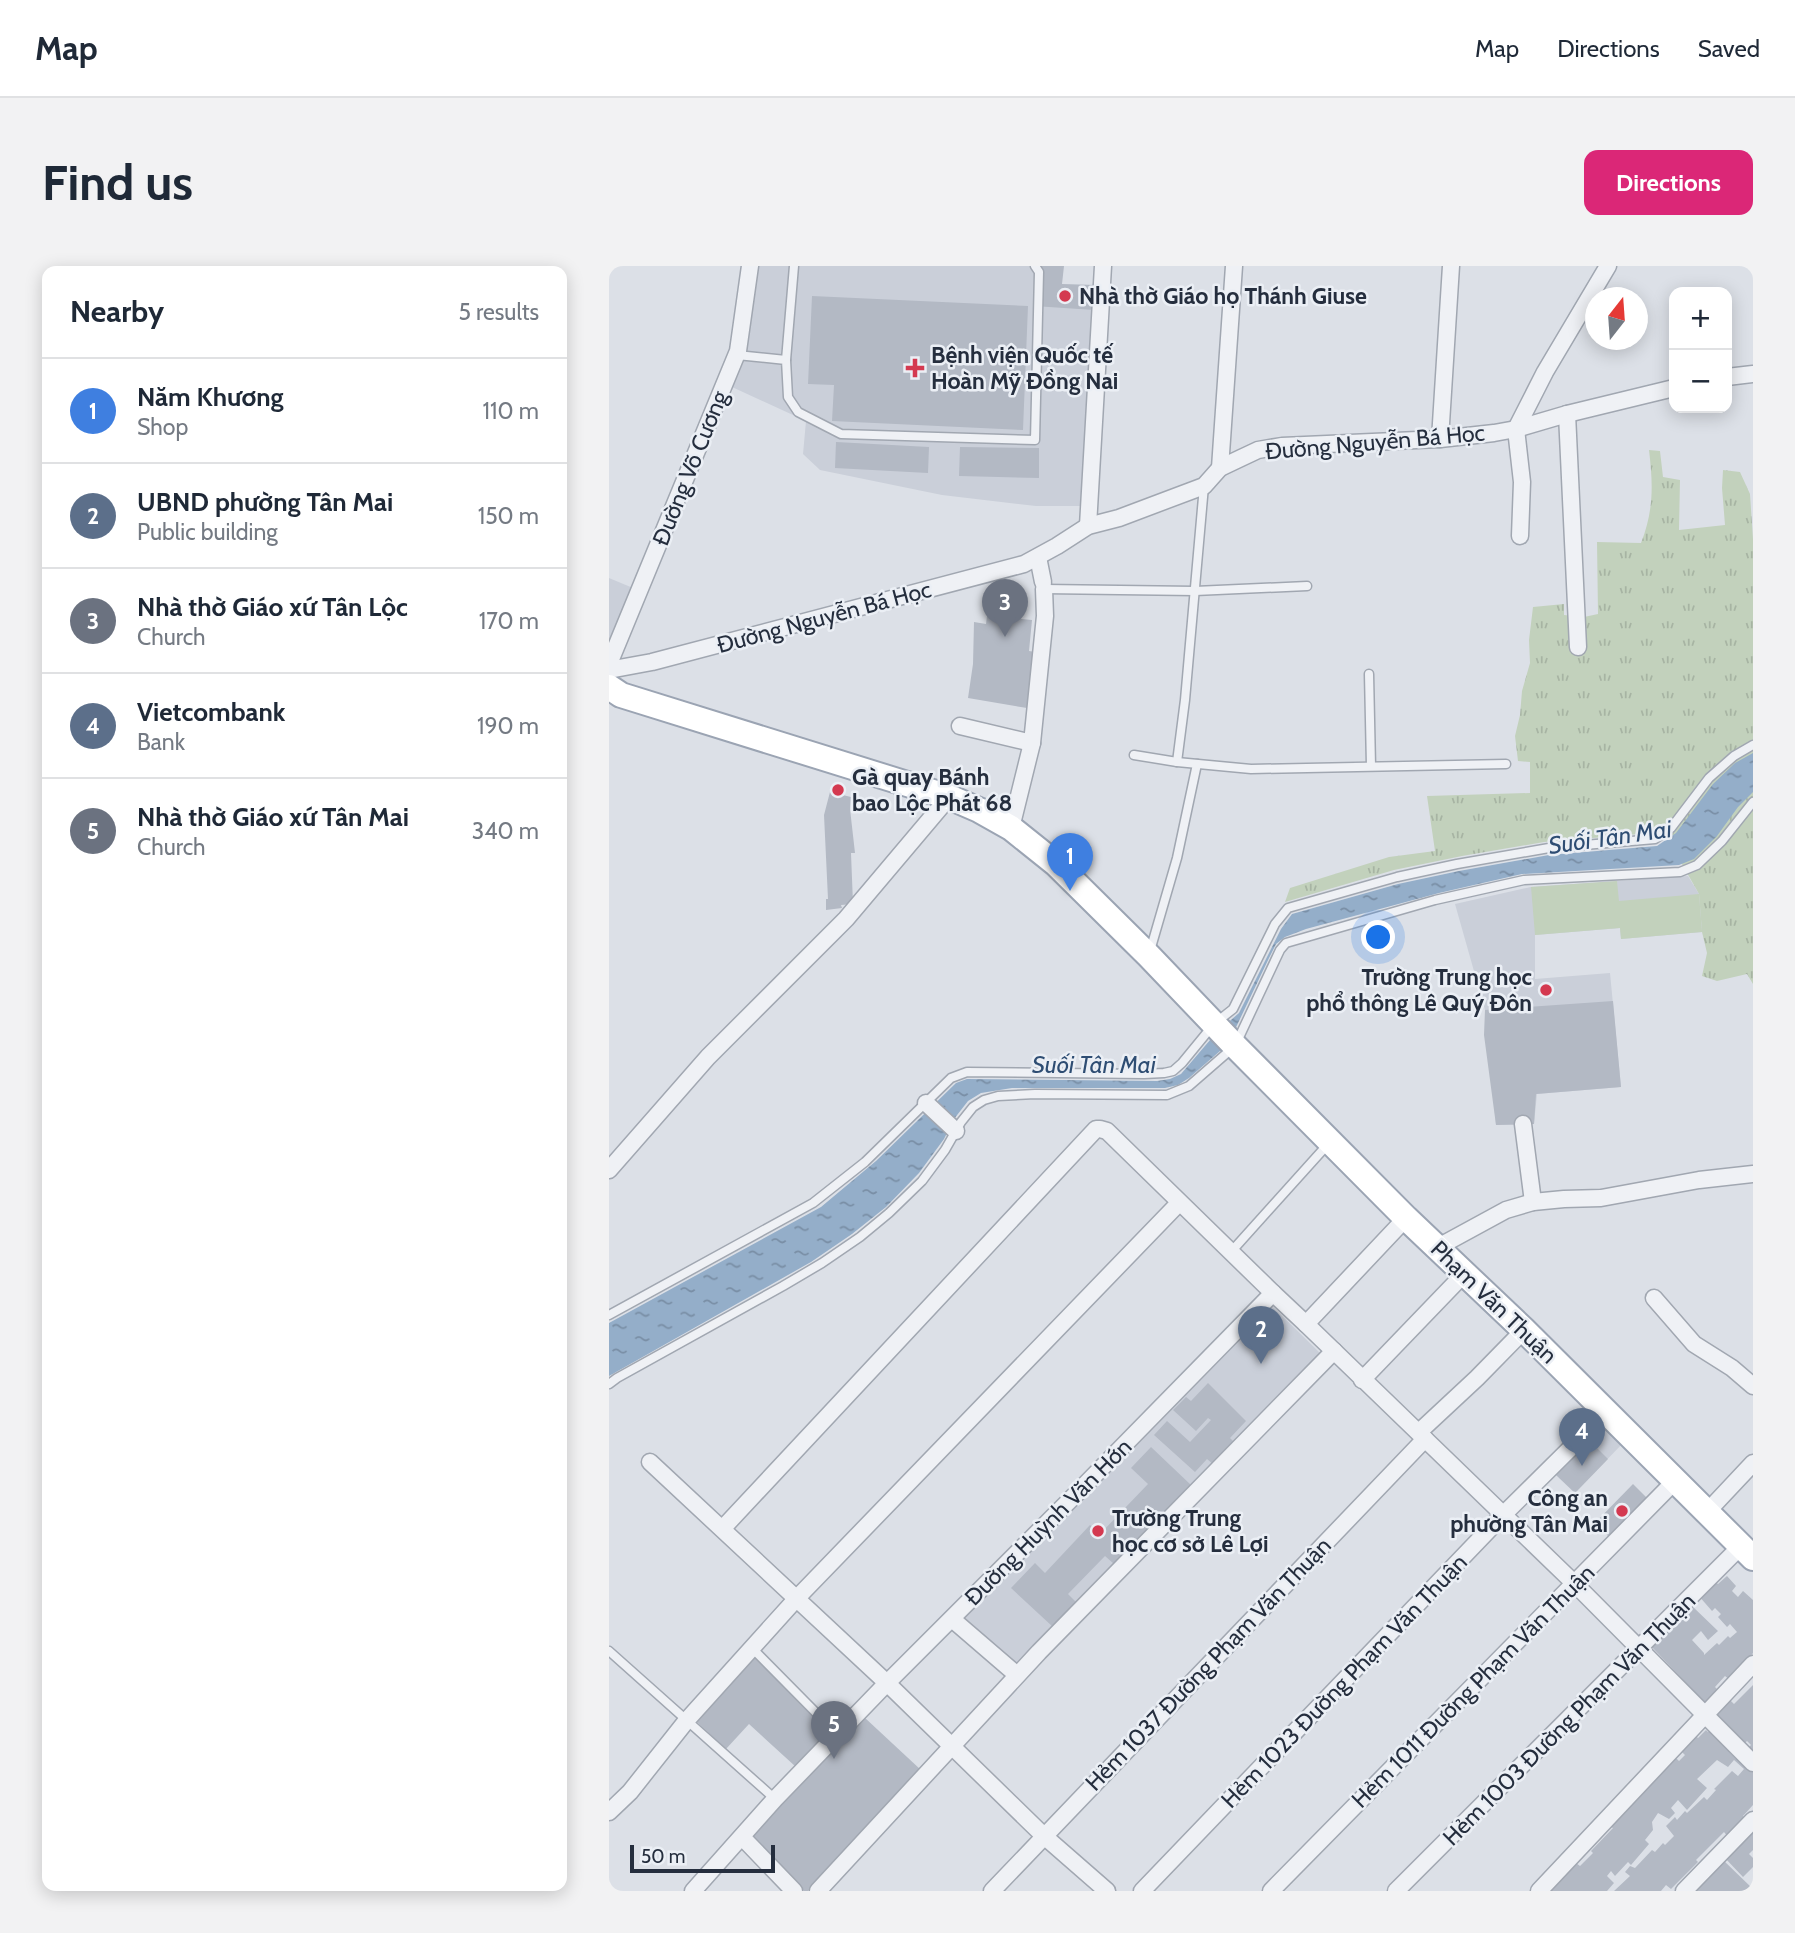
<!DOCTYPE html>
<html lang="en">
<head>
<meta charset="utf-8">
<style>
  body { margin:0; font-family:Cabin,sans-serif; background:#f2f2f3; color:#1f2937 }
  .controls { position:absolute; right:21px; top:21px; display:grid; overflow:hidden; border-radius:14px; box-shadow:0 4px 18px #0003 }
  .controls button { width:63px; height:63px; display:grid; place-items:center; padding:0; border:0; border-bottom:2px solid #e0e1e3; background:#fff; color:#1f2937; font:35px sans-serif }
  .compass { position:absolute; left:976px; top:21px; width:63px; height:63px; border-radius:50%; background:#fff; box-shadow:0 4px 18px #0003; rotate:17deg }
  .scale { position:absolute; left:21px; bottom:18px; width:145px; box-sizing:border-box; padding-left:7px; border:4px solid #252e3e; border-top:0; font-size:19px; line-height:24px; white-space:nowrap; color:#252e3e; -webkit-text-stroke:5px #ebeff5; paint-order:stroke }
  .you { position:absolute; left:770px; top:672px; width:24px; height:24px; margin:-18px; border:5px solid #fff; border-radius:50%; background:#1a73e8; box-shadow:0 0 0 10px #1a73e833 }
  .badge { display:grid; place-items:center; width:46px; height:46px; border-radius:50%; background:#db2777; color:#fff; font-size:23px; font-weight:700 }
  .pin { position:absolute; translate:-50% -58px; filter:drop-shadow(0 2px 4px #0008) }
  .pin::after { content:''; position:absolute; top:37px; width:24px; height:21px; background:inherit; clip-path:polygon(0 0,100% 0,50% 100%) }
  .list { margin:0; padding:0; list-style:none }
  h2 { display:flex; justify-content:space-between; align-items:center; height:91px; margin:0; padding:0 28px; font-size:30px }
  h2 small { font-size:23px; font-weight:400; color:#747a83 }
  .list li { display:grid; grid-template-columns:46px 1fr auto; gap:21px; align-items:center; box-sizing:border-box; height:105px; padding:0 28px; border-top:2px solid #e0e1e3 }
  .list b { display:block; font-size:26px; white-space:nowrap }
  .list p { margin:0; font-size:23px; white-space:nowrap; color:#747a83 }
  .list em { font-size:23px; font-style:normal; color:#747a83 }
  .map { position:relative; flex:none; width:1144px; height:1625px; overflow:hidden; border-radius:14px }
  header { display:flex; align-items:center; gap:42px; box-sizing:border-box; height:98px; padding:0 35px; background:#fff; border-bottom:2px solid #e0e1e3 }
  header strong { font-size:33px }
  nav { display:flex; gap:38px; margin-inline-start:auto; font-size:24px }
  .intro { display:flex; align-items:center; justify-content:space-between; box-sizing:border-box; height:168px; padding:0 42px }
  h1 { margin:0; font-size:49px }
  .button { padding:18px 32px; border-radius:14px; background:#db2777; color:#fff; font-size:24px; font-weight:700 }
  main { display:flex; gap:42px; padding:0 42px }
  aside { flex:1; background:#fff; border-radius:14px; box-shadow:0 4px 18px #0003 }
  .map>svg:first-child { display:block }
  .built { fill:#cacfd9 }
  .grass { fill:url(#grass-tufts) }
  .pitch { fill:#c2d1bc }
  .water { fill:url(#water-ripples) }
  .building { fill:#b3b9c4 }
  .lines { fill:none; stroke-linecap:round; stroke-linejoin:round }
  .service-casing { stroke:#a1a7b1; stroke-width:11 }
  .minor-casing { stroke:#a1a7b1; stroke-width:19 }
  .primary-casing { stroke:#9ba4b3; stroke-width:28 }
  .service { stroke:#eff1f5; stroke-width:8 }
  .minor { stroke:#eff1f5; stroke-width:16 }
  .primary { stroke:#fff; stroke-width:24 }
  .poi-dot { fill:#d43950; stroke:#ebeff5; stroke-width:2.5 }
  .labels { text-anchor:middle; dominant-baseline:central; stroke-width:5; stroke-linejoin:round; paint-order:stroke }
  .poi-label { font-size:23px; font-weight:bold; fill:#252e3e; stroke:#ebeff5; text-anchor:start }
  .street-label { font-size:23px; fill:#252e3e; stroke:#ebeff5 }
  .water-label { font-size:24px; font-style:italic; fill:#2e4d73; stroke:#ebeff5 }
</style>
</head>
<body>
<header>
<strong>Map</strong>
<nav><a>Map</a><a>Directions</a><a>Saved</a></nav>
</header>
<div class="intro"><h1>Find us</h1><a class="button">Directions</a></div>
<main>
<aside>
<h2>Nearby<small>5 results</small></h2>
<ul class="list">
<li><span class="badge" style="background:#3f7fe0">1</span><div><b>Năm Khương</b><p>Shop</p></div><em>110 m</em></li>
<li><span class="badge" style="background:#5c6f8a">2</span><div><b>UBND phường Tân Mai</b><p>Public building</p></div><em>150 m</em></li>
<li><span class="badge" style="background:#6b7280">3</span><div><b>Nhà thờ Giáo xứ Tân Lộc</b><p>Church</p></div><em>170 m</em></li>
<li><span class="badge" style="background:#5c6f8a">4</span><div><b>Vietcombank</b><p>Bank</p></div><em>190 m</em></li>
<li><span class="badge" style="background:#6b7280">5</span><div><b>Nhà thờ Giáo xứ Tân Mai</b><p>Church</p></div><em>340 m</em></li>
</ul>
</aside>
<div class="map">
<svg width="1144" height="1625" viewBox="0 0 1144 1625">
  <defs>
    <pattern id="grass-tufts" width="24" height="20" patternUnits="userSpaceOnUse" patternTransform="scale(1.75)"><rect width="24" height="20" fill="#c2d1bc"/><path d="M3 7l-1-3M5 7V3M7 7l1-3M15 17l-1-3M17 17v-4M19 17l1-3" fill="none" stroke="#a7b4a3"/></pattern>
    <pattern id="water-ripples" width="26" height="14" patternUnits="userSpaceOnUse" patternTransform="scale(1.75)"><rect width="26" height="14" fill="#94aec9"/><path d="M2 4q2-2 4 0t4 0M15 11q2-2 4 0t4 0" fill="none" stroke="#798ea5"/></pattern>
  </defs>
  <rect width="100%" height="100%" fill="#dce0e7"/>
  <g class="built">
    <polygon points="148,0 428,0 485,44 472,240 427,240 333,229 211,204 194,188 197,155 123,121 137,83"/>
    <polygon points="0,312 24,322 0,381"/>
    <polygon points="1079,610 1090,628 1093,666 1012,673 1011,662 926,669 926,713 1001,707 1012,821 928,828 925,858 887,859 876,744 846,638 922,621"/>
    <polygon points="660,1037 712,1088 408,1399 354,1352"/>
    <polygon points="994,1160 1013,1178 966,1227 946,1208"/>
  </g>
  <path class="grass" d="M1040,184L1051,185L1054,211L1071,214L1070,264L1116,259L1113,222L1114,204L1131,206L1141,228L1144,273V718L1138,708L1108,715L1093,710L1098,687L1093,666L1090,628L1061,577L1043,567L935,576L853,590L785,604L676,636L681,622L780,591L826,585L818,530L921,527V496L909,495L906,470L911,449L913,425L921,397L920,374L924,341L955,338V349L975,351L989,348L988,276L1032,277C1045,244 1044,218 1040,184Z"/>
  <polygon class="pitch" points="1008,615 1010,635 1090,628 1093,666 1012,673 1011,662 926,669 922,621"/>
  <polygon class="water" points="1144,487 1144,526 1129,541 1108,570 1085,593 1070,599 913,608 830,627 697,663 676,671 667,678 660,692 619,778 580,812 569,819 556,822 403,822 372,827 359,835 345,853 335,873 310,907 277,941 243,968 202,996 0,1110 0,1057 212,941 267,895 347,817 358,813 548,815 561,813 572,808 607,767 630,747 672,663 683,648 789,618 850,605 940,589 1048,580 1067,567 1104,518 1126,497"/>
  <g class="building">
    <polygon points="428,0 455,0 453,18 487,19 485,44 425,40"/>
    <polygon points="203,30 419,40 414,164 223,155 225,119 199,118"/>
    <polygon points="227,176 320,181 319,207 226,202"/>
    <polygon points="351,181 430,182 430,212 350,210"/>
    <polygon points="378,350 423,354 420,385 426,386 422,424 418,442 359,432 364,398 365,356 377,358"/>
    <polygon points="221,526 242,531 241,543 246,587 242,587 244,638 232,639 233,642 217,644 217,633 219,633 215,549"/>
    <polygon points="1004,735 1012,821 927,828 925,858 887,859 875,769 876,744"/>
    <polygon points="599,1117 637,1155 621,1172 625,1176 604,1198 598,1193 586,1206 545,1169 558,1155 581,1176 602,1154 599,1152 587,1165 564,1144 577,1131 582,1135"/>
    <polygon points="980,1174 999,1193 966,1227 946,1208"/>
    <polygon points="542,1181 582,1219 505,1298 496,1290 459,1328 468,1337 444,1361 402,1322 426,1297 436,1307 481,1259 491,1268 539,1218 522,1202"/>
    <polygon points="1024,1218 1039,1233 1001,1272 986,1257"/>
    <polygon points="1118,1310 1127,1320 1123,1325 1129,1331 1134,1325 1144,1334 1144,1387 1122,1415 1116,1410 1106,1421 1111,1426 1095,1442 1078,1424 1081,1421 1040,1378 1056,1363 1058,1365 1083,1340 1109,1365 1099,1374 1092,1365 1083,1374 1095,1387 1095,1389 1108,1377 1110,1379 1119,1370 1121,1372 1128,1366 1121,1358 1118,1361 1109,1351 1112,1348 1106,1342 1103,1345 1089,1329 1105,1315 1109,1318"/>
    <polygon points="145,1390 221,1466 187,1501 140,1458 117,1483 87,1455"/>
    <polygon points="1144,1419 1144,1487 1139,1482 1142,1479 1138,1475 1132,1481 1100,1450 1120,1433 1125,1438"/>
    <polygon points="255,1451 312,1504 199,1625 195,1625 142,1572 174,1535"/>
    <polygon points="1104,1461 1125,1481 1120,1486 1127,1493 1132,1489 1144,1500 1144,1539 1134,1550 1137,1553 1119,1571 1115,1566 1087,1594 1089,1596 1062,1623 1057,1619 1052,1625 1005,1625 1021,1610 1016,1606 1021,1600 1026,1602 1043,1584 1046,1586 1054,1577 1056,1579 1065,1570 1057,1560 1066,1551 1068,1554 1076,1545 1078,1547 1095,1531 1098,1534 1107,1524 1105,1523 1123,1505 1129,1510 1135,1503 1125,1494 1119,1501 1108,1494 1088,1513 1098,1522 1078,1544 1069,1534 1062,1542 1066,1547 1060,1553 1049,1547 1043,1556 1044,1564 1036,1574 1040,1578 1022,1599 1019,1596 1006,1610 1002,1605 998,1610 1005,1617 998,1625 940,1625 967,1597 971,1600 984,1587 982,1585 1004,1562 1002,1561 1012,1551 1009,1548 1053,1499 1057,1502 1067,1492 1070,1495 1076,1489 1071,1484 1086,1469 1089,1472 1097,1464 1099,1466"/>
    <polygon points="1144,1564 1144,1584 1140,1588 1144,1592 1144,1601 1134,1611 1116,1592"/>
    <polygon points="1113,1593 1144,1623 1144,1625 1087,1625 1084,1622"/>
  </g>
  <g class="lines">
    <g class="service-casing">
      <g id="service">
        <polyline points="128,89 177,94 179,131 189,146 232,168 426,174 430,6 426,0"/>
        <polyline points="177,94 185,0"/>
        <polyline points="435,323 586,325 698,320"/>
        <polyline points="760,408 762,500"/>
        <polyline points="525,489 568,496 642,503 897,498"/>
        <polyline points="568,496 576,434 595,220"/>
        <polyline points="541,685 568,592 588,498"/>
        <polyline points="621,987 720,877"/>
        <polyline points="0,1049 204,937 256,896 342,812 358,806 535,808 555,807 564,805 573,797 605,758 624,743 666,658 679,642 788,611 848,598 940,582 1046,573 1062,562 1100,512 1125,490 1144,479"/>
        <polyline points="0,1118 8,1112 174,1020 213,997 251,971 280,947 313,915 336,884 352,856 364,841 375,834 389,830 426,828 558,829 580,820 626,780 671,684 677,677 826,634 915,614 1071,606 1088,599 1113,575 1144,536"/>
        <polyline points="143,1382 229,1469"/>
        <polyline points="0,1385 166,1533"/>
      </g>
    </g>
    <g class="minor-casing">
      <g id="minor">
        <polyline points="1118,111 1144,108"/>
        <polyline points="958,148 969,381"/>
        <polyline points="831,173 842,0"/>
        <polyline points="611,202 625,0"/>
        <polyline points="479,260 494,0"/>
        <polyline points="911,270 913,216 907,163 936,106 999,0"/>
        <polyline points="429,291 434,316"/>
        <polyline points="0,398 129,85 141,0"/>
        <polyline points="0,404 43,396 415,298 448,280 479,260 510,252 595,220 611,202 632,192 649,184 673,180 831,173 885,167 907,163 958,148 1065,122"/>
        <polyline points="351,460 423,477"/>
        <polyline points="402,562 423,477 436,350 435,323"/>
        <polyline points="317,837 347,865"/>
        <polyline points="914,858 924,936"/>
        <polyline points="0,904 99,791 237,653 340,531"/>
        <polyline points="829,981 897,944 924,936 955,933 992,932 1090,914 1144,908"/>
        <polyline points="1045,1032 1085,1078 1123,1102 1144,1120"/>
        <polyline points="697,1058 965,1317 1144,1497"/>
        <polyline points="753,1114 856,1007"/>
        <polyline points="810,1166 868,1112 915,1064"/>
        <polyline points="41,1196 278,1417 435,1570 498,1625"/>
        <polyline points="1098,1246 1144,1197"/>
        <polyline points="114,1262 487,863 491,863 498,865 664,1027"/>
        <polyline points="343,1353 408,1409"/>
        <polyline points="0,1546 21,1526 78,1454 188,1332 570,937"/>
        <polyline points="133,1571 185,1625"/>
        <polyline points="84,1625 166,1533 278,1417 467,1228 664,1027 697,1058 797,952"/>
        <polyline points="209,1625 430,1386 725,1085"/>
        <polyline points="383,1625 816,1173"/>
        <polyline points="533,1625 894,1249 997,1147"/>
        <polyline points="662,1625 1066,1215"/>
        <polyline points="787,1625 1132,1280"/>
        <polyline points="930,1625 1144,1398"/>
        <polyline points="1075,1625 1144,1554"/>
      </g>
    </g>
    <g class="primary-casing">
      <polyline id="primary" points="0,421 12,429 340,531 370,544 402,562 447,598 540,690 626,780 797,952 915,1064 1144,1292"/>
    </g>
    <use href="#service" class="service"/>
    <use href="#minor" class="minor"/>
    <use href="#primary" class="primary"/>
  </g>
  <g class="poi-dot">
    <circle cx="456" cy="30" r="7"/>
    <path d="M302.5 91.5h7v7h7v7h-7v7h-7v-7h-7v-7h7z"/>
    <circle cx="229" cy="524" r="7"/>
    <circle cx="937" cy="724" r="7"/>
    <circle cx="1013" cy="1245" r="7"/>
    <circle cx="489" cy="1265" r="7"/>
  </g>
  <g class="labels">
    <g class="poi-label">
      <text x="470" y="30">Nhà thờ Giáo họ Thánh Giuse</text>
      <text x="322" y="89">Bệnh viện Quốc tế<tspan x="322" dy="26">Hoàn Mỹ Đồng Nai</tspan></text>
      <text x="243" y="511">Gà quay Bánh<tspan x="243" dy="26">bao Lộc Phát 68</tspan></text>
      <text x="923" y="711" text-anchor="end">Trường Trung học<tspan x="923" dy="26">phổ thông Lê Quý Đôn</tspan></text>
      <text x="999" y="1232" text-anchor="end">Công an<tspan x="999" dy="26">phường Tân Mai</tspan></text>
      <text x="503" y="1252">Trường Trung<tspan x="503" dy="26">học cơ sở Lê Lợi</tspan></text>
    </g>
    <g class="street-label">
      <text transform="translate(766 176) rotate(-5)">Đường Nguyễn Bá Học</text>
      <text transform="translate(81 202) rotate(-68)">Đường Võ Cương</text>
      <text transform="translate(215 351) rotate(-15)">Đường Nguyễn Bá Học</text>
      <text transform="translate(885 1036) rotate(44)">Phạm Văn Thuận</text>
      <text transform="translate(439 1256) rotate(-45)">Đường Huỳnh Văn Hớn</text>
      <text transform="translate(599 1398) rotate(-46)">Hẻm 1037 Đường Phạm Văn Thuận</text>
      <text transform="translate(735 1415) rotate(-46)">Hẻm 1023 Đường Phạm Văn Thuận</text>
      <text transform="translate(864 1420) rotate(-45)">Hẻm 1011 Đường Phạm Văn Thuận</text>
      <text transform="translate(960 1453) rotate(-45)">Hẻm 1003 Đường Phạm Văn Thuận</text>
    </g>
    <g class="water-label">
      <text transform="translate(1001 571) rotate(-8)">Suối Tân Mai</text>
      <text x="485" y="798">Suối Tân Mai</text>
    </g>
  </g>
</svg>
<div class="controls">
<button>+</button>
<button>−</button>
</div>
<svg class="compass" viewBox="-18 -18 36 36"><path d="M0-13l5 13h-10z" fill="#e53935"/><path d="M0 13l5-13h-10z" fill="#747a83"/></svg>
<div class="scale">50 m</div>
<div class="you"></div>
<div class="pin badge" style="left:461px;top:625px;background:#3f7fe0">1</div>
<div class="pin badge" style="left:652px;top:1098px;background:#5c6f8a">2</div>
<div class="pin badge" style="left:396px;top:371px;background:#6b7280">3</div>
<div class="pin badge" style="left:973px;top:1200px;background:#5c6f8a">4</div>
<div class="pin badge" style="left:225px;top:1493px;background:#6b7280">5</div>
</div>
</main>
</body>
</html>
